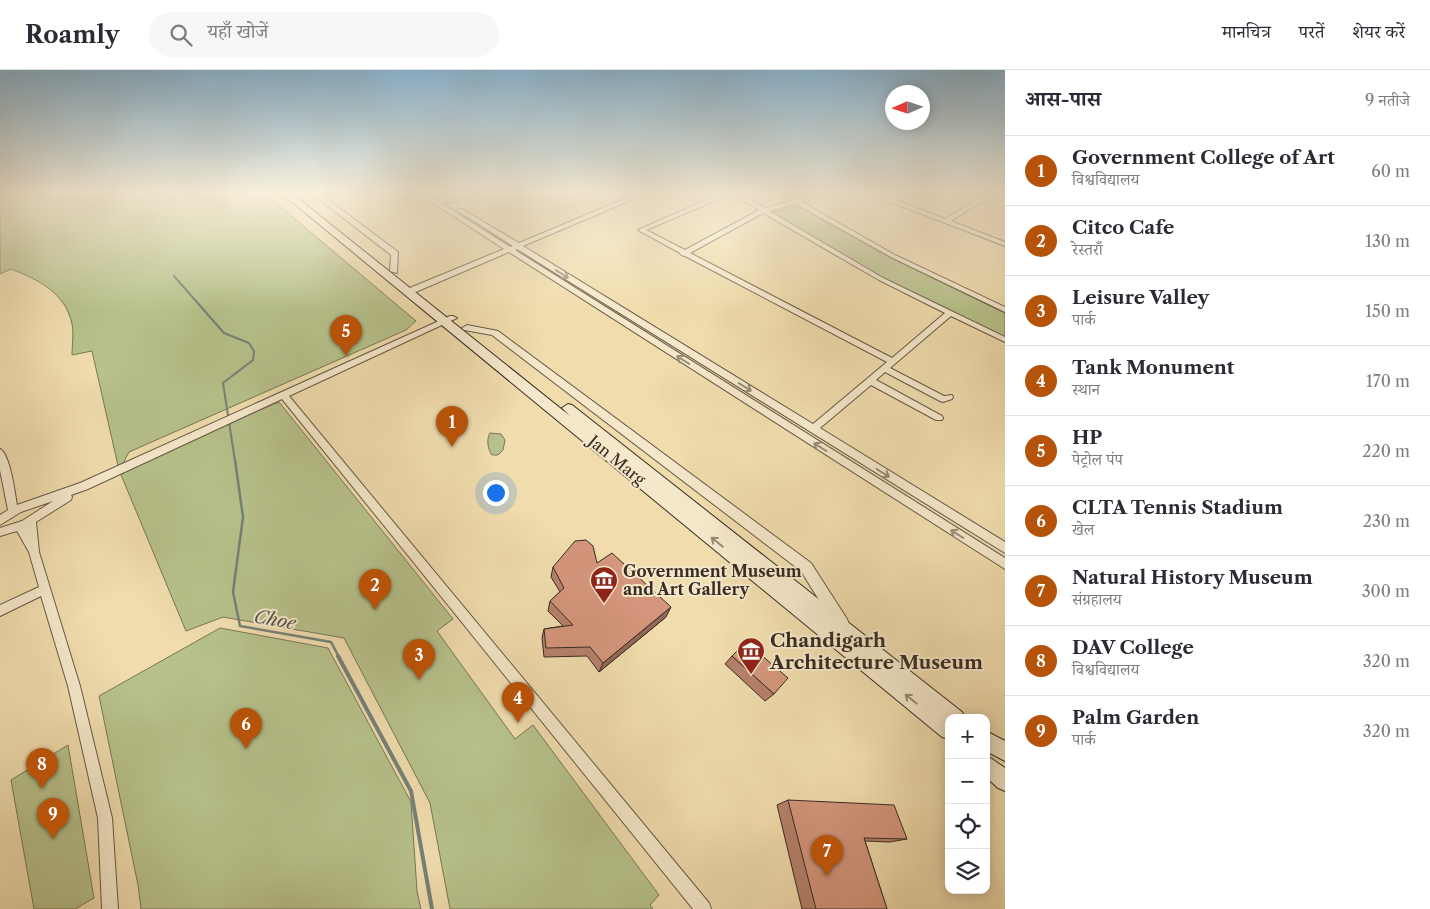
<!DOCTYPE html>
<html lang="hi">
<head>
<meta charset="utf-8">
<style>
  body { margin:0; font-family:"Libre Caslon Text","Noto Serif Devanagari",serif; background:#f7f7f7; color:#2b2b33 }
  .controls { position:absolute; right:15px; bottom:15px; display:grid; overflow:hidden; border-radius:10px; box-shadow:0 2px 12px #0003 }
  .controls button { width:45px; height:45px; display:grid; place-items:center; padding:0; border:0; border-bottom:1px solid #e1e1e2; background:#fff; color:#2b2b33; font:25px sans-serif }
  .compass { position:absolute; left:885px; top:15px; width:45px; height:45px; border-radius:50%; background:#fff; box-shadow:0 2px 12px #0003; rotate:267deg }
  .you { position:absolute; left:495px; top:422px; width:18px; height:18px; margin:-12px; border:4px solid #fff; border-radius:50%; background:#1a73e8; box-shadow:0 0 0 8px #1a73e833 }
  .badge { display:grid; place-items:center; width:32px; height:32px; border-radius:50%; background:#b45309; color:#fff; font-size:16px; font-weight:700 }
  .pin { position:absolute; translate:-50% -41px; filter:drop-shadow(0 1px 2px #0008) }
  .pin::after { content:''; position:absolute; top:26px; width:18px; height:15px; background:inherit; clip-path:polygon(0 0,100% 0,50% 100%) }
  .list { margin:0; padding:0; list-style:none }
  h2 { display:flex; justify-content:space-between; align-items:center; height:65px; margin:0; padding:0 20px; font-size:21px }
  h2 small { font-size:16px; font-weight:400; color:#7c7c81 }
  .list li { display:grid; grid-template-columns:32px 1fr auto; gap:15px; align-items:center; box-sizing:border-box; height:70px; padding:0 20px; border-top:1px solid #e1e1e2 }
  .list b { display:block; font-size:19px; white-space:nowrap }
  .list p { margin:0; font-size:16px; white-space:nowrap; color:#7c7c81 }
  .list em { font-size:16px; font-style:normal; color:#7c7c81 }
  .icon { flex:none; width:28px; height:28px; fill:none; stroke:currentColor; stroke-width:2; stroke-linecap:round; stroke-linejoin:round }
  .map { position:relative; flex:none; width:1005px; height:839px; overflow:hidden }
  header { display:flex; align-items:center; gap:30px; box-sizing:border-box; height:70px; padding:0 25px; background:#fff; border-bottom:1px solid #e1e1e2 }
  header strong { font-size:24px }
  nav { display:flex; gap:28px; margin-inline-start:auto; font-size:18px }
  .search { width:350px; height:45px; background:#f7f7f7; display:flex; align-items:center; gap:12px; box-sizing:border-box; padding:0 18px; border-radius:28px; color:#7c7c81; font-size:19px }
  main { display:flex }
  aside { flex:1; background:#fff }
  .map>svg:first-child { display:block }
  .green { fill:#b7c18b; stroke:#787658 }
  .lines { fill:none; stroke-linecap:round; stroke-linejoin:round }
  .stream-far2 { stroke:#75817a; stroke-width:2 }
  .stream-far1 { stroke:#75817a; stroke-width:2.5 }
  .stream { stroke:#75817a; stroke-width:4 }
  .minor-casing { stroke:#665846; stroke-width:2 }
  .tertiary-casing { stroke:#665846; stroke-width:2 }
  .secondary-casing { stroke:#382c24; stroke-width:2 }
  .minor { fill:#f5e8ca; fill-rule:evenodd }
  .tertiary { fill:#f5e8ca; fill-rule:evenodd }
  .secondary { fill:#f5e8ca; fill-rule:evenodd }
  .wall { fill:#b6816b; stroke:#382c24 }
  .shaded-wall { fill:#946957; stroke:#382c24 }
  .building { fill:#d4967c; stroke:#382c24 }
  .oneway { stroke:#968a77 }
  .labels { text-anchor:middle; dominant-baseline:central; stroke-width:4; stroke-linejoin:round; paint-order:stroke }
  .street-label { font-size:16px; fill:#382c24; stroke:#f5e8ca }
  .poi-label { font-size:16px; font-weight:bold; fill:#382c24; stroke:#f5e8ca; text-anchor:start }
  .water-label { font-size:18px; font-style:italic; fill:#514f48; stroke:#f5e8ca }
  .near-poi-label { font-size:19px; font-weight:bold; fill:#382c24; stroke:#f5e8ca; text-anchor:start }
</style>
</head>
<body>
<header>
<strong>Roamly</strong>
<div class="search"><svg class="icon" aria-label="search" viewBox="0 0 24 24"><circle cx="10" cy="10" r="6"/><path d="M15 15l6 6"/></svg>यहाँ खोजें</div>
<nav><a>मानचित्र</a><a>परतें</a><a>शेयर करें</a></nav>
</header>
<main>
<div class="map">
<svg width="1005" height="839" viewBox="0 0 1005 839">
  <rect width="100%" height="100%" fill="#f0dcad"/>
  <filter id="stains"><feTurbulence type="fractalNoise" baseFrequency=".004" numOctaves="4"/><feColorMatrix values="0 0 0 0 .2 0 0 0 0 .09 0 0 0 0 .02 0 0 0 .5 -.17"/></filter>
  <radialGradient id="worn" r=".72"><stop offset=".6" stop-color="#630" stop-opacity="0"/><stop offset="1" stop-color="#630" stop-opacity=".3"/></radialGradient>
  <g class="green">
    <path d="M0,122H263L416,251L406,260L129,382L120,399L279,332L453,549L437,561L515,669L533,655L659,825L650,835L653,839H450L430,733L344,568L223,547L186,561L119,400L92,281L72,285C72,275 74,263 72,254C66,223 37,209 11,199L0,204Z"/>
    <polygon points="799,136 893,189 1005,243 1005,268 882,208 770,143"/>
    <path d="M490,363L501,364L505,370L503,380L498,385H492C488,380 486,369 490,363Z"/>
    <polygon points="220,558 328,578 411,732 417,821 421,839 141,839 138,815 99,626"/>
    <polygon points="68,675 94,828 75,839 34,839 11,710"/>
  </g>
  <g class="lines">
    <polyline class="stream-far2" points="174,206 224,263 249,273 254,281 253,290 223,313 235,391"/>
    <polyline class="stream-far1" points="235,390 243,447 233,522 240,556 331,572 339,587"/>
    <polyline class="stream" points="338,586 411,721 432,839"/>
    <g class="minor-casing">
      <g id="minor">
        <path d="M416,122H424L510,177L513,176L458,141V139H462L519,173L641,122H650L523,176L813,354L887,292L685,186L681,185L680,183L638,160L724,122H737L765,138L791,131L776,122H784L797,130L825,122H837L802,132L895,185L1005,237V242L891,187L796,134L769,141L883,208L1005,267V272L951,246L890,298L944,326L952,325L953,327L952,329L943,332L940,331L885,302L876,310L942,346L943,348L942,350H936L871,315L820,358L1005,472V483L517,179L515,180L1005,488V499L509,182L411,224H405V220L504,179ZM731,124L759,140L685,180L646,160ZM763,143L879,210L945,243L892,288L690,183Z"/>
        <polygon points="469,122 479,122 450,133 445,132"/>
        <polygon points="865,122 875,122 945,149 989,122 997,122 951,151 1005,172 1005,176"/>
        <path d="M450,246H453L457,248L289,326L709,833L711,839H693L282,329L88,419L71,425L72,427L71,430L36,452L39,482L80,616L112,748L118,839H102L98,748L68,616L41,526L0,546V535L39,517L29,482L17,461L0,466V458L22,451L53,431L21,442L0,455V445L8,440L0,400V379C10,384 15,423 17,435L80,413Z"/>
      </g>
    </g>
    <g class="tertiary-casing">
      <g id="tertiary">
        <polygon points="310,122 318,122 398,182 397,203 390,201 391,185"/>
        <polygon points="467,255 498,261 811,493 847,549 849,554 847,559 842,561 837,559 801,501 492,265 464,260 462,258"/>
      </g>
    </g>
    <g class="secondary-casing">
      <g id="secondary">
        <polygon points="280,122 290,122 570,346 562,338 568,334 572,335 962,642 965,648 949,648 949,669 942,667"/>
        <polygon points="986,661 1005,671 1005,691 986,681"/>
        <polygon points="986,685 1005,698 1005,721 998,718 986,707"/>
      </g>
    </g>
    <use href="#minor" class="minor"/>
    <use href="#tertiary" class="tertiary"/>
    <use href="#secondary" class="secondary"/>
  </g>
  <g class="wall">
    <polygon points="597,493 666,547 599,602 587,586 544,587 542,568 544,559 563,556 548,541 550,531 560,522 551,507 553,497"/>
    <polygon points="732,586 774,624 765,631 725,594"/>
    <polygon points="788,730 907,769 890,772 865,771 887,839 802,839 777,735"/>
  </g>
  <polygon class="shaded-wall" points="671,537 666,547 599,602 603,593"/>
  <g class="building">
    <polygon points="586,470 593,476 597,493 612,483 671,537 603,593 590,577 546,578 544,559 573,555 550,531 564,518 553,497 575,471"/>
    <polygon points="746,572 788,608 774,624 732,586"/>
    <polygon points="788,730 894,735 907,769 864,768 887,839 816,839"/>
  </g>
  <defs><path id="oneway-shaft" d="M-6 0H5M1.5-3L5.5 0L1.5 3" fill="none" stroke-width="1.6" stroke-linecap="round" stroke-linejoin="round" transform="scale(1.25)"/></defs>
  <g class="oneway">
    <use href="#oneway-shaft" transform="translate(562 204) rotate(32)"/>
    <use href="#oneway-shaft" transform="translate(683 290) rotate(-148)"/>
    <use href="#oneway-shaft" transform="translate(745 317) rotate(32)"/>
    <use href="#oneway-shaft" transform="translate(820 377) rotate(-148)"/>
    <use href="#oneway-shaft" transform="translate(883 403) rotate(32)"/>
    <use href="#oneway-shaft" transform="translate(957 464) rotate(-148)"/>
    <use href="#oneway-shaft" transform="translate(717 472) rotate(-141)"/>
    <use href="#oneway-shaft" transform="translate(911 629) rotate(-141)"/>
  </g>
  <linearGradient id="sky" x2="0" y2="1"><stop stop-color="#8ab6d3"/><stop offset="0.51" stop-color="#f8efda"/><stop offset="1" stop-color="#f8efda" stop-opacity="0"/></linearGradient>
  <rect width="1005" height="240" fill="url(#sky)"/>
  <defs>
    <g id="museum-pin" transform="scale(1.4375)"><path d="M0 17L-7.5 6A9.5 9.5 0 1 1 7.5 6Z" fill="#8f2418" stroke="#f5e8ca"/><path d="M0-6L6-3V-2H-6V-3ZM-5-1h2V3h-2ZM-1-1h2V3h-2ZM3-1h2V3H3ZM-6 4H6V6H-6Z" fill="#fff"/></g>
  </defs>
  <g fill-rule="evenodd">
    <use href="#museum-pin" x="604" y="510"/>
    <use href="#museum-pin" x="751" y="581"/>
  </g>
  <g class="labels">
    <g class="street-label">
      <text transform="translate(617 390) rotate(39)">Jan Marg</text>
    </g>
    <g class="poi-label">
      <text x="623" y="501">Government Museum<tspan x="623" dy="18">and Art Gallery</tspan></text>
    </g>
    <g class="water-label">
      <text transform="translate(275 550) rotate(10)">Choe</text>
    </g>
    <g class="near-poi-label">
      <text x="770" y="570">Chandigarh<tspan x="770" dy="22">Architecture Museum</tspan></text>
    </g>
  </g>
  <rect width="100%" height="100%" filter="url(#stains)"/>
  <rect width="100%" height="100%" fill="url(#worn)"/>
</svg>
<div class="controls">
<button>+</button>
<button>−</button>
<button><svg class="icon" aria-label="locate" viewBox="0 0 24 24"><circle cx="12" cy="12" r="6"/><path d="M12 2v4M12 18v4M2 12h4M18 12h4"/></svg></button>
<button><svg class="icon" aria-label="layers" viewBox="0 0 24 24"><path d="M12 4l9 5-9 5-9-5zM3 14l9 5 9-5"/></svg></button>
</div>
<svg class="compass" viewBox="-18 -18 36 36"><path d="M0-13l5 13h-10z" fill="#e53935"/><path d="M0 13l5-13h-10z" fill="#7c7c81"/></svg>
<div class="you"></div>
<div class="pin badge" style="left:452px;top:377px">1</div>
<div class="pin badge" style="left:375px;top:540px">2</div>
<div class="pin badge" style="left:419px;top:610px">3</div>
<div class="pin badge" style="left:518px;top:653px">4</div>
<div class="pin badge" style="left:346px;top:286px">5</div>
<div class="pin badge" style="left:246px;top:679px">6</div>
<div class="pin badge" style="left:827px;top:806px">7</div>
<div class="pin badge" style="left:42px;top:719px">8</div>
<div class="pin badge" style="left:53px;top:769px">9</div>
</div>
<aside>
<h2>आस-पास<small>9 नतीजे</small></h2>
<ul class="list">
<li><span class="badge">1</span><div><b>Government College of Art</b><p>विश्वविद्यालय</p></div><em>60 m</em></li>
<li><span class="badge">2</span><div><b>Citco Cafe</b><p>रेस्तराँ</p></div><em>130 m</em></li>
<li><span class="badge">3</span><div><b>Leisure Valley</b><p>पार्क</p></div><em>150 m</em></li>
<li><span class="badge">4</span><div><b>Tank Monument</b><p>स्थान</p></div><em>170 m</em></li>
<li><span class="badge">5</span><div><b>HP</b><p>पेट्रोल पंप</p></div><em>220 m</em></li>
<li><span class="badge">6</span><div><b>CLTA Tennis Stadium</b><p>खेल</p></div><em>230 m</em></li>
<li><span class="badge">7</span><div><b>Natural History Museum</b><p>संग्रहालय</p></div><em>300 m</em></li>
<li><span class="badge">8</span><div><b>DAV College</b><p>विश्वविद्यालय</p></div><em>320 m</em></li>
<li><span class="badge">9</span><div><b>Palm Garden</b><p>पार्क</p></div><em>320 m</em></li>
</ul>
</aside>
</main>
</body>
</html>
